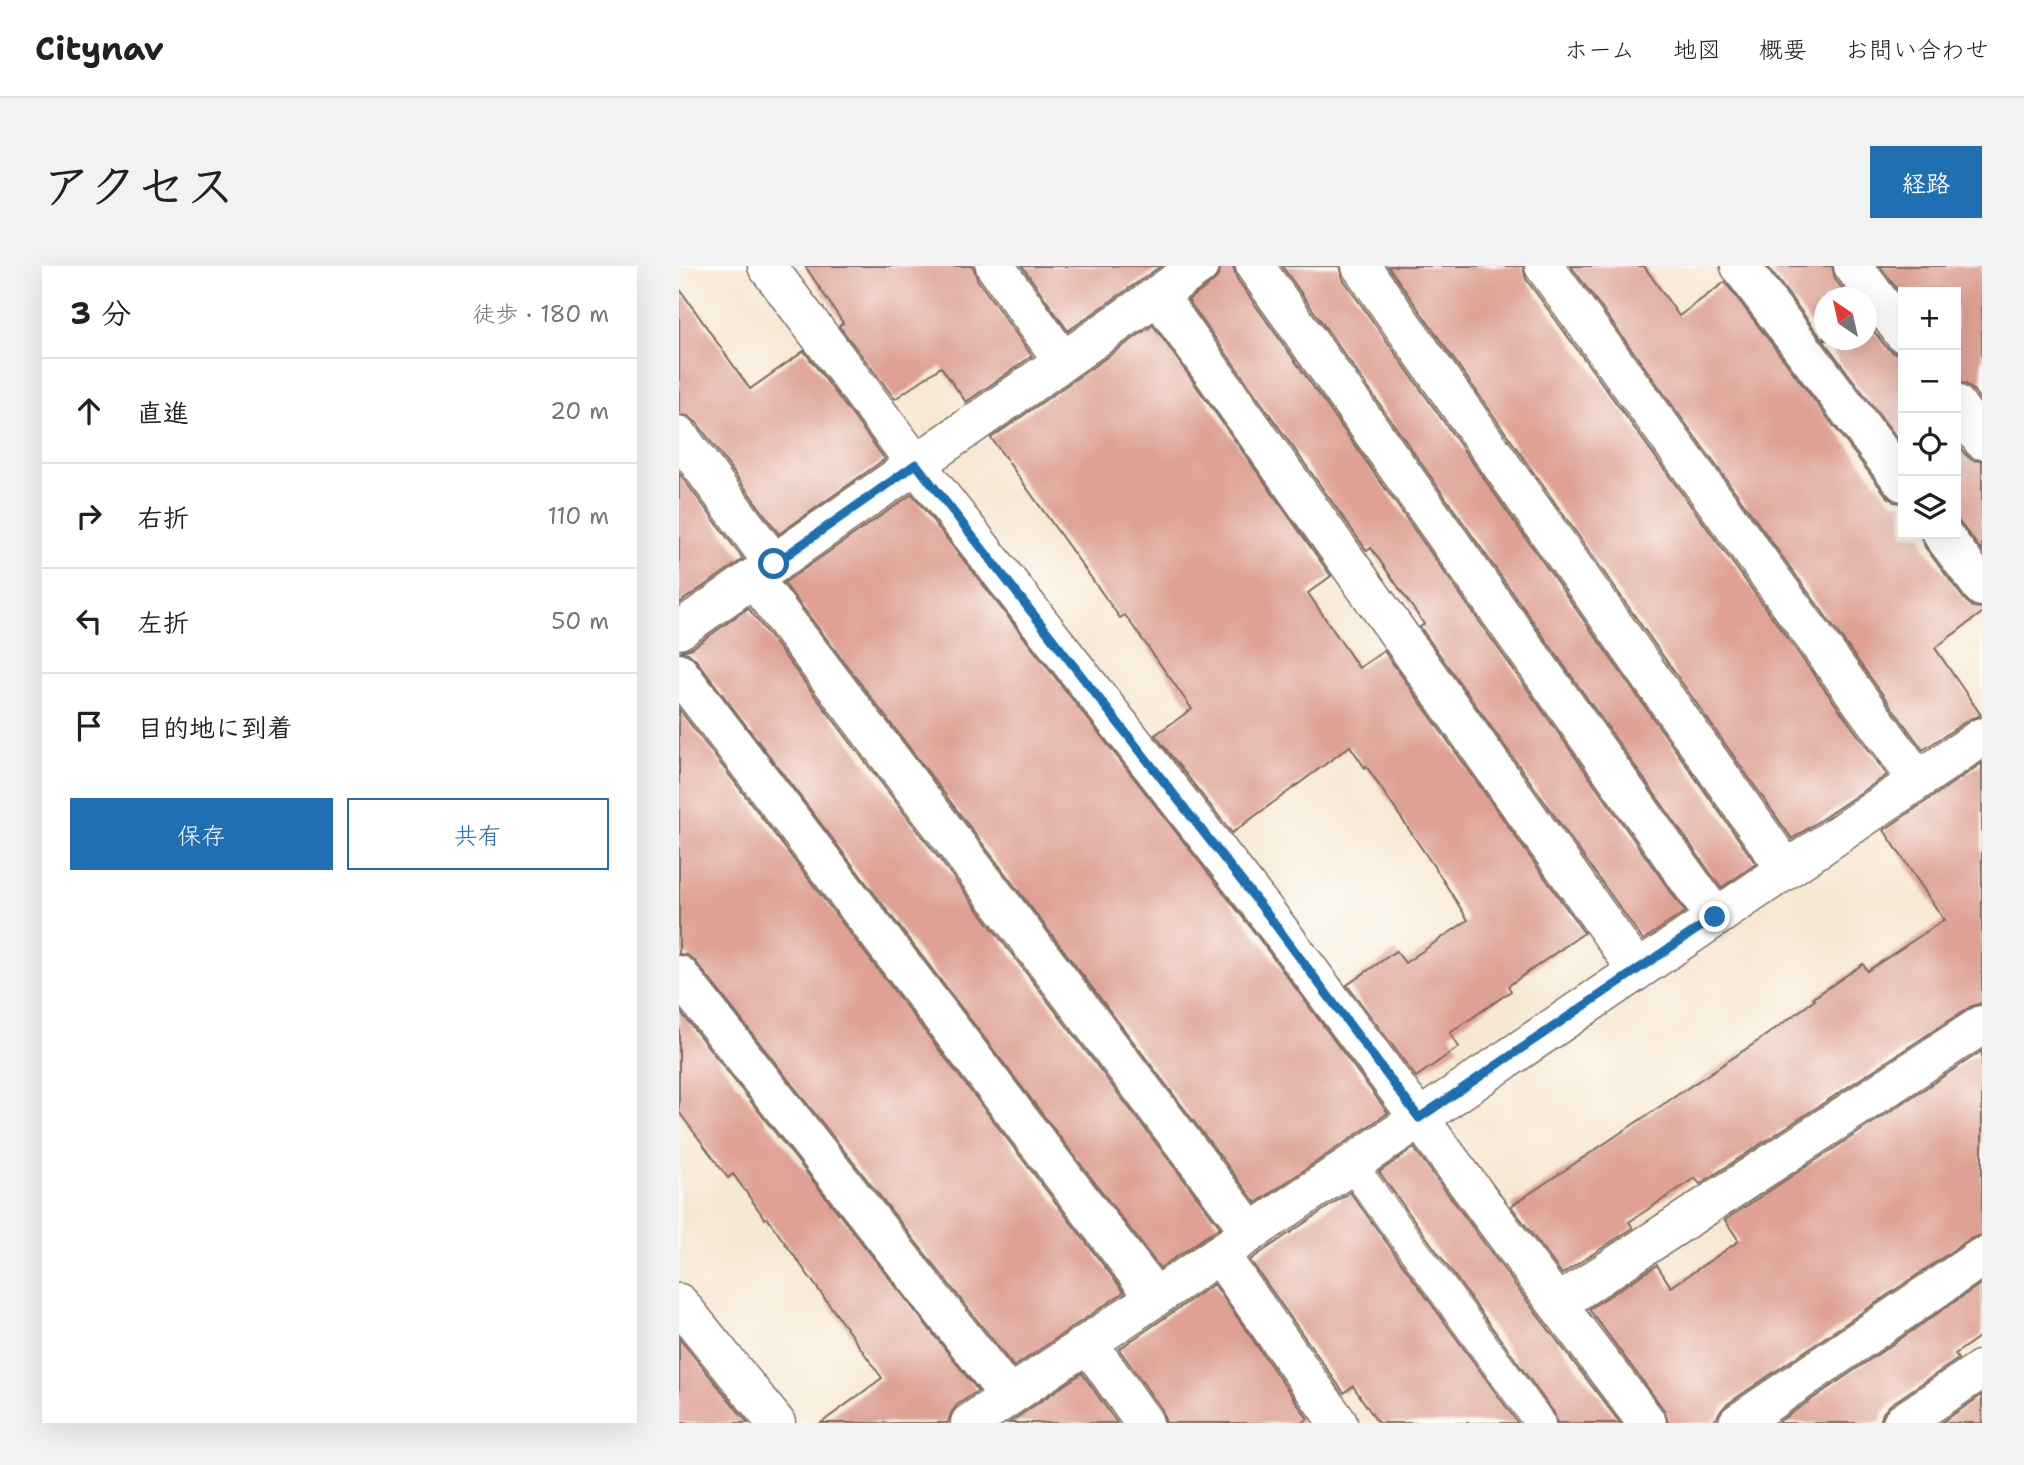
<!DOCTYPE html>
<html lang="ja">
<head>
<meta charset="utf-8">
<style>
  body { margin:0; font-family:"Shantell Sans","Klee One",sans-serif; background:#f2f2f2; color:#202124 }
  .controls { position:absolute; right:21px; top:21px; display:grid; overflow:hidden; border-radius:0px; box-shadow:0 7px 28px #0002 }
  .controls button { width:63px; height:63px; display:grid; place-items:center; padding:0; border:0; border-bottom:2px solid #e0e0e0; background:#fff; color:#202124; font:35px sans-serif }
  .compass { position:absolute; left:1135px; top:21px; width:63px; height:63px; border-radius:50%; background:#fff; box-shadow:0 7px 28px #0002; rotate:326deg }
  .stop { position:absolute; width:21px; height:21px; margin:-16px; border:5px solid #1f6fb2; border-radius:50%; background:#fff }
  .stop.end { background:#1f6fb2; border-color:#fff; box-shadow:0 2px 7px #0008 }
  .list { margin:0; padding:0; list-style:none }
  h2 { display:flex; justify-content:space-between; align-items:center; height:91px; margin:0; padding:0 28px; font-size:30px }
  h2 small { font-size:23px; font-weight:400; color:#757577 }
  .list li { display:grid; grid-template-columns:46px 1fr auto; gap:21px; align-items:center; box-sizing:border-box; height:105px; padding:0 28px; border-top:2px solid #e0e0e0 }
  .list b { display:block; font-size:26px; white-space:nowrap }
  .list em { font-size:23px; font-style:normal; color:#757577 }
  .actions { display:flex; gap:14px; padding:21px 28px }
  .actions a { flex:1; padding:16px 0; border:2px solid #1f6fb2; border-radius:0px; text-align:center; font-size:24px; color:#1f6fb2 }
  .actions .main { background:#1f6fb2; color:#fff }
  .icon { flex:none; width:38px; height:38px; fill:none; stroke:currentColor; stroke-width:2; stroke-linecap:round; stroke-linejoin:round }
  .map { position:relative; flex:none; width:1303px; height:1157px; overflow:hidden; border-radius:0px }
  header { display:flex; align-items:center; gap:42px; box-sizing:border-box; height:98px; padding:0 35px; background:#fff; border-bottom:2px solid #e0e0e0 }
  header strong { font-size:33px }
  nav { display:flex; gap:38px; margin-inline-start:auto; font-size:24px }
  .intro { display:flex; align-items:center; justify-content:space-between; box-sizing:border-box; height:168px; padding:0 42px }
  h1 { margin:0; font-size:49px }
  .button { padding:18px 32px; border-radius:0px; background:#1f6fb2; color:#fff; font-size:24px; font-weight:700 }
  main { display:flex; gap:42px; padding:0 42px }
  aside { flex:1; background:#fff; border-radius:0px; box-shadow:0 7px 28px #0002 }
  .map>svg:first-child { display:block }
  .building { fill:#dea194 }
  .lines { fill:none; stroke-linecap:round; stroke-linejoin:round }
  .lane-casing { stroke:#7d6c5e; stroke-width:32 }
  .street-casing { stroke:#7d6c5e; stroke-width:41 }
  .lane { stroke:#fff; stroke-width:30 }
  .street { stroke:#fff; stroke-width:38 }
  .route { stroke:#1f6fb2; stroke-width:9 }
</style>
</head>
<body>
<header>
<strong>Citynav</strong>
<nav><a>ホーム</a><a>地図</a><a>概要</a><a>お問い合わせ</a></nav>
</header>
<div class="intro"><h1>アクセス</h1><a class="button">経路</a></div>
<main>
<aside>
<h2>3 分<small>徒歩 · 180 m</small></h2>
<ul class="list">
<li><svg class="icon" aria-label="ahead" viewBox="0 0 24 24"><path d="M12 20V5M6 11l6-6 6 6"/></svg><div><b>直進</b></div><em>20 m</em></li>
<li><svg class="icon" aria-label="right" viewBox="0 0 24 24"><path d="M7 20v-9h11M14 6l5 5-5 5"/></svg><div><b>右折</b></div><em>110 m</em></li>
<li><svg class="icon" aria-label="left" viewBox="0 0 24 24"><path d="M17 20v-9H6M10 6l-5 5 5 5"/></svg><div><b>左折</b></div><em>50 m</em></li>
<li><svg class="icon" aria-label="arrive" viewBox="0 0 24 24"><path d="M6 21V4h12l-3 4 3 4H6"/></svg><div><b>目的地に到着</b></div></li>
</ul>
<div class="actions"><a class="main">保存</a><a>共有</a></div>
</aside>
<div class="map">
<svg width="1303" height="1157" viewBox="0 0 1303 1157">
  <rect width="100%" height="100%" fill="#fdfcf7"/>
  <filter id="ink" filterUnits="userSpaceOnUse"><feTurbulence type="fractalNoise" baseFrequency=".0143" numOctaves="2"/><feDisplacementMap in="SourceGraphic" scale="14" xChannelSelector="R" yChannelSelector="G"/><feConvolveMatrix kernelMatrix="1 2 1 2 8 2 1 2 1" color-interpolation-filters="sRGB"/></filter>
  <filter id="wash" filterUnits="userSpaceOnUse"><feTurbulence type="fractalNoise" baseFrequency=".00686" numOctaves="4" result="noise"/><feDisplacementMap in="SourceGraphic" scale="28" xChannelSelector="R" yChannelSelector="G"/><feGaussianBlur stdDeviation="1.57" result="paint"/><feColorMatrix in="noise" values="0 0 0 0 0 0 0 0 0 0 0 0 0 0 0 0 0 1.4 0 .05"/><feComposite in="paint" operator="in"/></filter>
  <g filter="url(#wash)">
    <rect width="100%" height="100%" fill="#f7e8d4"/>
    <g id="blocks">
      <g class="building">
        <polygon points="126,0 294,0 298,13 353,90 287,136 262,101 216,133 160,60 164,57"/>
        <polygon points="343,0 482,0 389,65"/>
        <polygon points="542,0 554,0 558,13 1006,646 964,674 741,361 745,358 692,282 688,285 509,34 533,17 539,10"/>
        <polygon points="603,0 660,0 664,13 1077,598 1042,622"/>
        <polygon points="709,0 844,0 847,13 1208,509 1113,573"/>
        <polygon points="892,0 965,0 1000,50 1046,16 1207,229 1215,236 1224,237 1224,268 1242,268 1246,281 1286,334 1294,341 1303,342 1303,347 1256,382 1302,449 1291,453 1244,484"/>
        <polygon points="1088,0 1153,0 1156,13 1170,32 1145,32 1145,74 1187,74 1187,55 1207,81 1215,87 1224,88 1224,180"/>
        <polygon points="1201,0 1303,0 1303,137 1295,125 1287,118 1277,116 1277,26 1224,26 1224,31"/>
        <polygon points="0,22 71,123 125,85 206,193 100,268 18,157 9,150 0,149"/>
        <polygon points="474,59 652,310 629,327 680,402 705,385 905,667 829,720 832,725 771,767 780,781 737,811 668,719 717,685 726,697 789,654 760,608 687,500 686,502 671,480 553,567 476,469 513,443 446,349 441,352 312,172"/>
        <polygon points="1277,175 1285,187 1293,194 1303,195 1303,285 1277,252"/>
        <polygon points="0,207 64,293 0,337"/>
        <polygon points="233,228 572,662 709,847 577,937 105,317"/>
        <polygon points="69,342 541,961 481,1002 17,394 9,387 1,386 13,382"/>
        <polygon points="0,443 445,1026 335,1101 17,696 9,689 0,688"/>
        <polygon points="1303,497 1303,737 1291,741 1021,918 1016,912 950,956 954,962 883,1008 832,940 1079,775 1136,734 1134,732 1184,698 1188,705 1265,654 1205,564"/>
        <polygon points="0,744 299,1125 278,1139 272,1147 269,1157 142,1157 203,1112 88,952 86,953 54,908 49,912 0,846"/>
        <polygon points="1303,785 1303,969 1291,973 1047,1139 1040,1147 1038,1152 1031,1157 989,1157 985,1144 910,1043 978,999 992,1021 1060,975 1046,954"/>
        <polygon points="735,882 860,1051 941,1157 878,1157 875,1147 700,906"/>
        <polygon points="671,926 839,1157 699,1157 674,1120 665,1127 571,994"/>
        <polygon points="1303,1017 1303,1069 1276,1088 1279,1093 1211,1139 1204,1147 1201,1157 1098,1157"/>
        <polygon points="535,1018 629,1153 623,1157 487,1157 483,1144 440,1083"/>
        <polygon points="0,1072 69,1157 0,1157"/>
        <polygon points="403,1107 438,1157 330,1157"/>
        <polygon points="1303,1129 1303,1157 1262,1157"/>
      </g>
    </g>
  </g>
  <g filter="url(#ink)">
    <use href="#blocks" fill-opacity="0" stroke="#7d6c5e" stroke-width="2"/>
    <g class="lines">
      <g class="lane-casing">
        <polyline id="lane" points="672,898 861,1157"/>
      </g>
      <g class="street-casing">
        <g id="street">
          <polyline points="88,0 237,198 589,649 878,1038 968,1157"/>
          <polyline points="316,0 384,95"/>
          <polyline points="576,0 1036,651"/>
          <polyline points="682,0 1107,603"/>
          <polyline points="865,0 1239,514"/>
          <polyline points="1061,0 1224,216"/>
          <polyline points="1174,0 1224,67"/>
          <polyline points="479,29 958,704"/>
          <polyline points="1277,138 1303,174"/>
          <polyline points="0,170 95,298"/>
          <polyline points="1263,268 1303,321"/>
          <polyline points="74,312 572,966"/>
          <polyline points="0,364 520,0"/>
          <polyline points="0,407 476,1031"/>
          <polyline points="0,709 330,1130"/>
          <polyline points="540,988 659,1157"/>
          <polyline points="0,1037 97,1157"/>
          <polyline points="878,1038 1303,759"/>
          <polyline points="409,1077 465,1157"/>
          <polyline points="291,1157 1303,471"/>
          <polyline points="1059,1157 1303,991"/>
          <polyline points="1223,1157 1303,1103"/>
        </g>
      </g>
      <use href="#lane" class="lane"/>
      <use href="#street" class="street"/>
    </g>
  </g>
  <g class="lines" filter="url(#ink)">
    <polyline class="route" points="95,298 237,198 589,649 740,852 1036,651"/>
  </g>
</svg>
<div class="controls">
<button>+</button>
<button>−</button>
<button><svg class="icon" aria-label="locate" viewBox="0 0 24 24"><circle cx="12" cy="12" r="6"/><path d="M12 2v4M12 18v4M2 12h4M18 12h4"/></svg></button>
<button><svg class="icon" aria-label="layers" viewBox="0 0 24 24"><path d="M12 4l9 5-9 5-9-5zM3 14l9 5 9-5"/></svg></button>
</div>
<svg class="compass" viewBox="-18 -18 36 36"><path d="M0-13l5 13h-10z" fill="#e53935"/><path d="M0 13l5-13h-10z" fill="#757577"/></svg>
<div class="stop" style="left:95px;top:298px"></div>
<div class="stop end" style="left:1036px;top:651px"></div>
</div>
</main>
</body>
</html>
